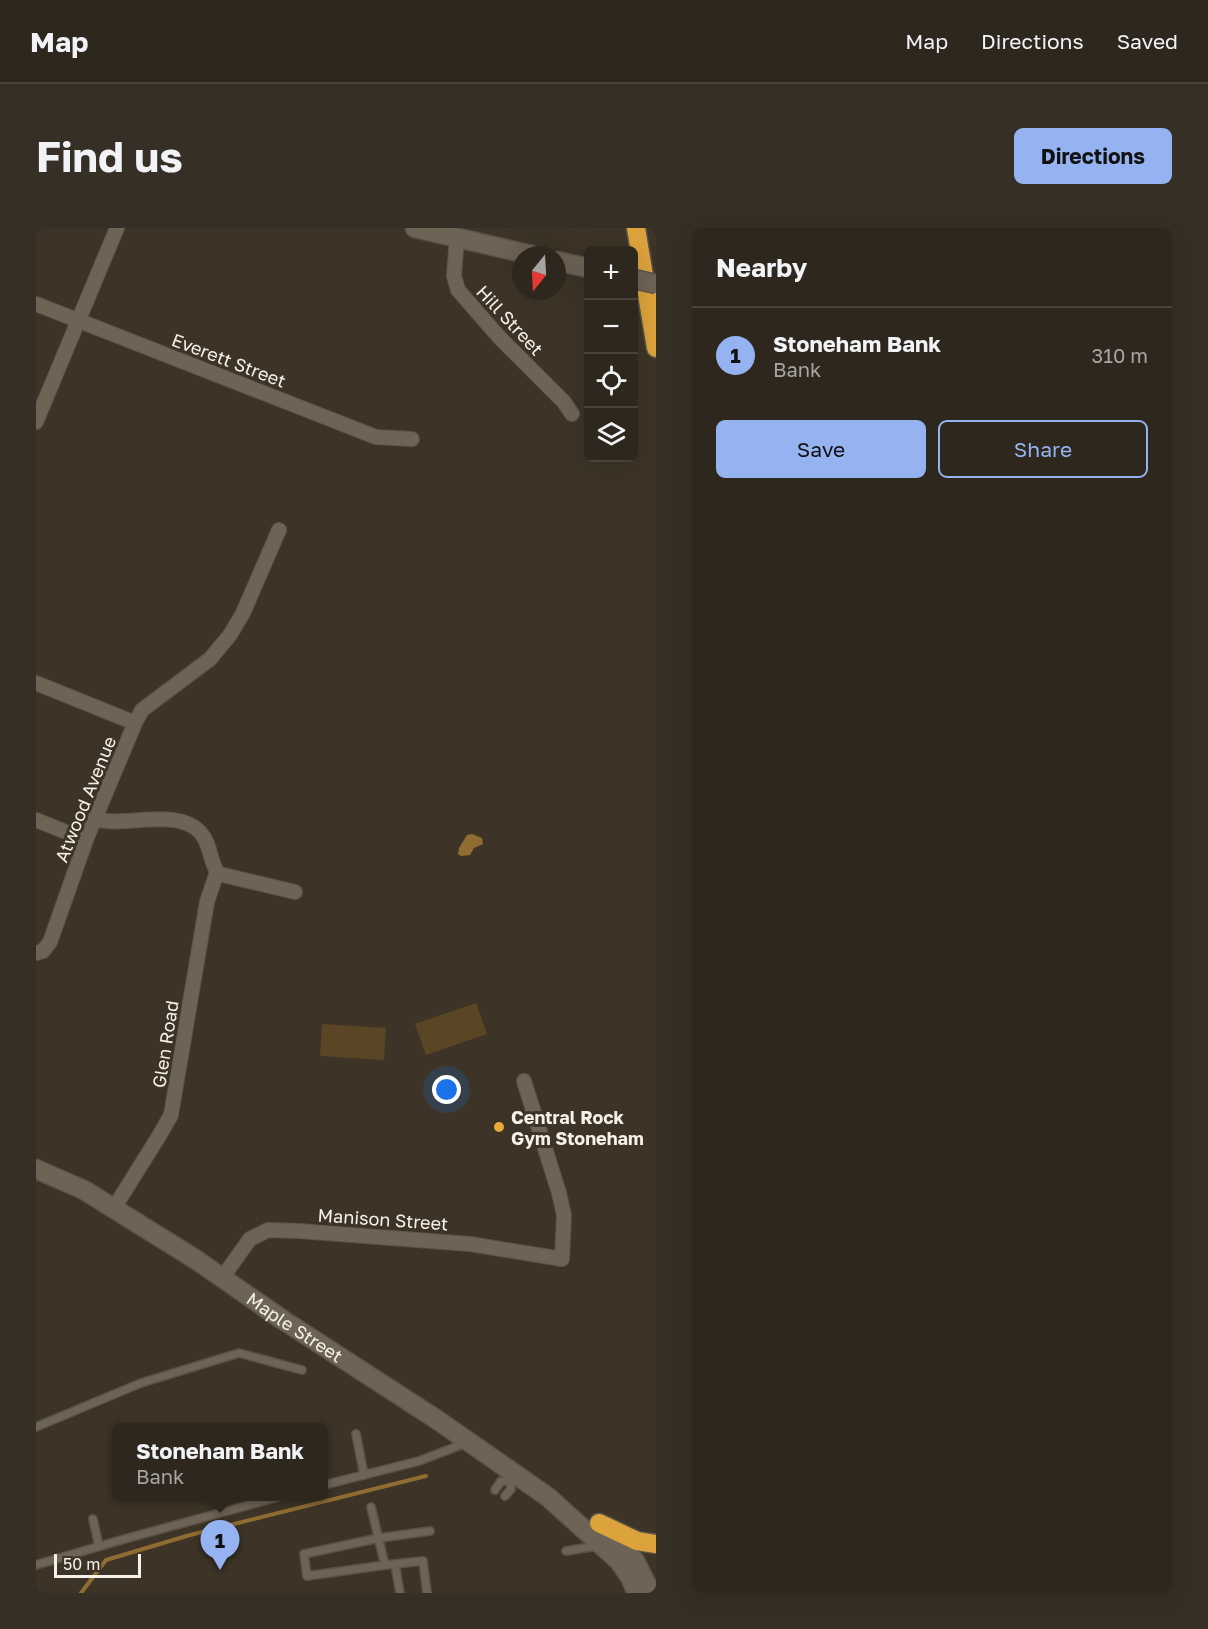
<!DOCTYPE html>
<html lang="en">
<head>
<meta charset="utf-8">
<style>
  body { margin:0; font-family:"Golos Text",sans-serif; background:#362f26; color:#f1f3f6 }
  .controls { position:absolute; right:18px; top:18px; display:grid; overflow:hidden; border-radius:9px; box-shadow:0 6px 24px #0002 }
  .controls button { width:54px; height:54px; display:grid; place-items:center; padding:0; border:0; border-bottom:2px solid #49443b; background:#2e271d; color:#f1f3f6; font:30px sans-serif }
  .compass { position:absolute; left:476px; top:18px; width:54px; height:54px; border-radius:50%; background:#2e271d; box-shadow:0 6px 24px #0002; rotate:198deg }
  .scale { position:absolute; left:18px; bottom:15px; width:87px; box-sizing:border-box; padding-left:6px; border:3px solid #f6f1e8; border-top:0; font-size:16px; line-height:21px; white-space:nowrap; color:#f6f1e8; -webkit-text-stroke:4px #3d3427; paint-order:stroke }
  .you { position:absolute; left:411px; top:862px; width:21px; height:21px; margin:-15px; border:4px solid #fff; border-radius:50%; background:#1a73e8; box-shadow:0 0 0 9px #1a73e833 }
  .badge { display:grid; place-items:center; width:39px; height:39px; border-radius:50%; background:#95b2f1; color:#111; font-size:20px; font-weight:700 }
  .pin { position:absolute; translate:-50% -50px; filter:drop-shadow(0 2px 3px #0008) }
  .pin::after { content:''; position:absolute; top:32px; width:21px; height:18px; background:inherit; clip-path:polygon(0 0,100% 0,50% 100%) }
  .popup { position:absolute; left:76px; top:1195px; width:216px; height:78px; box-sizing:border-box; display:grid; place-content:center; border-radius:9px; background:#2e271d; filter:drop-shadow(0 2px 4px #0005); font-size:20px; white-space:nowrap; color:#a7a5a4 }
  .popup b { font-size:22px; color:#f1f3f6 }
  .popup::after { content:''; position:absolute; left:50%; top:100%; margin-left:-12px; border:12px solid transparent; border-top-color:#2e271d }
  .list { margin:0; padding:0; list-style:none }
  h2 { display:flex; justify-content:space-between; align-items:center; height:78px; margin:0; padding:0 24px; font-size:26px }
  h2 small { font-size:20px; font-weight:400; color:#a7a5a4 }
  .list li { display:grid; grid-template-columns:39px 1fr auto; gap:18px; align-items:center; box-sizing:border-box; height:96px; padding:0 24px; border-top:2px solid #49443b }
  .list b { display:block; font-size:22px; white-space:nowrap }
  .list p { margin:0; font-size:20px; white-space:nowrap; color:#a7a5a4 }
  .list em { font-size:20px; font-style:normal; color:#a7a5a4 }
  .actions { display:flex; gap:12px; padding:18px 24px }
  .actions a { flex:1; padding:14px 0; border:2px solid #95b2f1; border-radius:9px; text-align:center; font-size:21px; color:#95b2f1 }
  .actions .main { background:#95b2f1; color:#111 }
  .icon { flex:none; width:33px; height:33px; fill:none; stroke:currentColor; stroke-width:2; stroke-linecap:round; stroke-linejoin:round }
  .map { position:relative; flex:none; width:620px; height:1365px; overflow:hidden; border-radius:9px }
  header { display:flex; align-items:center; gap:36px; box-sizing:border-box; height:84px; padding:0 30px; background:#2e271d; border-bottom:2px solid #49443b }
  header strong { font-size:28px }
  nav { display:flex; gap:33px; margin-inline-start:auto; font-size:21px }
  .intro { display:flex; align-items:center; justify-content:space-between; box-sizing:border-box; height:144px; padding:0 36px }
  h1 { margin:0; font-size:42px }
  .button { padding:15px 27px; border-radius:9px; background:#95b2f1; color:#111; font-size:21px; font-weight:700 }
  main { display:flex; gap:36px; padding:0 36px }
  aside { flex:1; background:#2e271d; border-radius:9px; box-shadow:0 6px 24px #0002 }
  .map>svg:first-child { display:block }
  .green { fill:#5a4625 }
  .water { fill:#8f6c32 }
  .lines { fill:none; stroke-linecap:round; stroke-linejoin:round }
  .stream { stroke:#8f6c32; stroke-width:4 }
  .lane-casing { stroke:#5b5347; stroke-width:10 }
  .street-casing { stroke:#5b5347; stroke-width:16 }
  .secondary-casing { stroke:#5b5347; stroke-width:21 }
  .highway-casing { stroke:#5b5347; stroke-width:21 }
  .lane { stroke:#6e6455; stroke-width:7 }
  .street { stroke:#6e6455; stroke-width:14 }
  .secondary { stroke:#6e6455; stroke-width:18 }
  .highway { stroke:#dca23c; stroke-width:18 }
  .secondary-bridge-casing { stroke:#5b5347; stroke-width:21; stroke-linecap:butt }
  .secondary-bridge { stroke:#6e6455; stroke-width:18 }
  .poi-dot { fill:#eaaa38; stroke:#3d3427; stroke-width:2 }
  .labels { text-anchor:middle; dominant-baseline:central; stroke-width:6; stroke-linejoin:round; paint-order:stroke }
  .street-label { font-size:18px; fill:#f6f1e8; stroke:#3d3427 }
  .poi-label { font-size:18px; font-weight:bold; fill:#f6f1e8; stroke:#3d3427; text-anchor:start }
</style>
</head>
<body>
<header>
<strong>Map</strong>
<nav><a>Map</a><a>Directions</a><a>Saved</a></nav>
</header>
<div class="intro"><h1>Find us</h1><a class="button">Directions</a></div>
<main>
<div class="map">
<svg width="620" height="1365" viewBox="0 0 620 1365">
  <rect width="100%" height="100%" fill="#3d3427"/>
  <g class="green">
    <polygon points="440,775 451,806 390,827 379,796"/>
    <polygon points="286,796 350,800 348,832 284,828"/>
  </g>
  <polygon class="water" points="436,606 446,610 447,616 438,620 434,627 425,628 422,626 423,620 431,607"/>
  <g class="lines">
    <polyline class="stream" points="45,1365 70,1332 154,1307 390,1248"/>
    <g class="lane-casing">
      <g id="lane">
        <polyline points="0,1199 105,1155 203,1125 266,1142"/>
        <polyline points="320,1206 328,1247"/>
        <polyline points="288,1257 383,1233 430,1215"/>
        <polyline points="459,1262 465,1253 474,1253 475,1261 469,1268"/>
        <polyline points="335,1279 349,1337 271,1348 268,1326 343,1310 394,1303"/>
        <polyline points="57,1291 63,1318"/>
        <polyline points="530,1323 561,1318"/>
        <polyline points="359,1336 364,1365"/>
        <polyline points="0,1337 85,1312 246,1268"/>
        <polyline points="349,1337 387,1333 391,1365"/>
      </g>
    </g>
    <g class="street-casing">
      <g id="street">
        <polyline points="421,9 418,48 422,62 463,109 528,174 536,186"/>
        <polyline points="0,76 340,209 376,211"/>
        <polyline points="0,194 81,0"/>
        <polyline points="0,455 99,495 50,612 14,714 7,723 0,725"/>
        <polyline points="99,495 106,482 174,431 194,407 207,385 243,302"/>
        <path d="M59,591C90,600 140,579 164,604C176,617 173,635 183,646L259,664"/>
        <polyline points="0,592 50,612"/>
        <polyline points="78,980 123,908 135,887 171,674 181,644"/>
        <polyline points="186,1050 214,1011 232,1002 263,1003 434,1016 526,1031 528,987 523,965 488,853"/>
      </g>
    </g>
    <g class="secondary-casing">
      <g id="secondary">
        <polyline points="379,0 496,27"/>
        <polyline points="521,33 552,40"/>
        <path id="s1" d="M0,941L48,962L159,1031L247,1092L400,1191L512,1269L583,1333L594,1349L601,1365"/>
        <polyline points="566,1299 599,1333 615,1365"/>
      </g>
    </g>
    <g class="highway-casing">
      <g id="highway">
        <polyline points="600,0 620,120"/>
        <polyline points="563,1295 601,1313 620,1316"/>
      </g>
    </g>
    <use href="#lane" class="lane"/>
    <use href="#street" class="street"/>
    <use href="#secondary" class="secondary"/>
    <use href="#highway" class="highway"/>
    <g class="secondary-bridge-casing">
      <polyline id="secondary-bridge" points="598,51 620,56"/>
    </g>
    <use href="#secondary-bridge" class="secondary-bridge"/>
  </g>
  <circle class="poi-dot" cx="463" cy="899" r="6"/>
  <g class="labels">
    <g class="street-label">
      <text transform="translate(474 92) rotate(47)">Hill Street</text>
      <text transform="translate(193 132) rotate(21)">Everett Street</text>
      <text transform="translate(49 571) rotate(-68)">Atwood Avenue</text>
      <text transform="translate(129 816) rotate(-81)">Glen Road</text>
      <text transform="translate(347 991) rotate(4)">Manison Street</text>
      <text stroke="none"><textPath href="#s1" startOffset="304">Maple Street</textPath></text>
    </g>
    <g class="poi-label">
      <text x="475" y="889">Central Rock<tspan x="475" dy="21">Gym Stoneham</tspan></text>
    </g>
  </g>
</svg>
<div class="controls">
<button>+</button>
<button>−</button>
<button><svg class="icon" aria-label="locate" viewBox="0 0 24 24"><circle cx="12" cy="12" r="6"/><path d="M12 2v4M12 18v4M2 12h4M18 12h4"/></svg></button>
<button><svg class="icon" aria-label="layers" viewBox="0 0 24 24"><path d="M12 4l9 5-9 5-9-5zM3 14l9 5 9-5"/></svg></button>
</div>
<svg class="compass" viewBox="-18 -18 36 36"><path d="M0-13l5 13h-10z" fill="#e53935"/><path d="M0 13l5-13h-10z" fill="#a7a5a4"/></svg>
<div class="scale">50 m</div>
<div class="you"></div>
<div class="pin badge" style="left:184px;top:1342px">1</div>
<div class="popup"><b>Stoneham Bank</b>Bank</div>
</div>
<aside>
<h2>Nearby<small></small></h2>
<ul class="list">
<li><span class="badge">1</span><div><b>Stoneham Bank</b><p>Bank</p></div><em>310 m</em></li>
</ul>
<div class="actions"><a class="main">Save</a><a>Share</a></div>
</aside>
</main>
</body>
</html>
